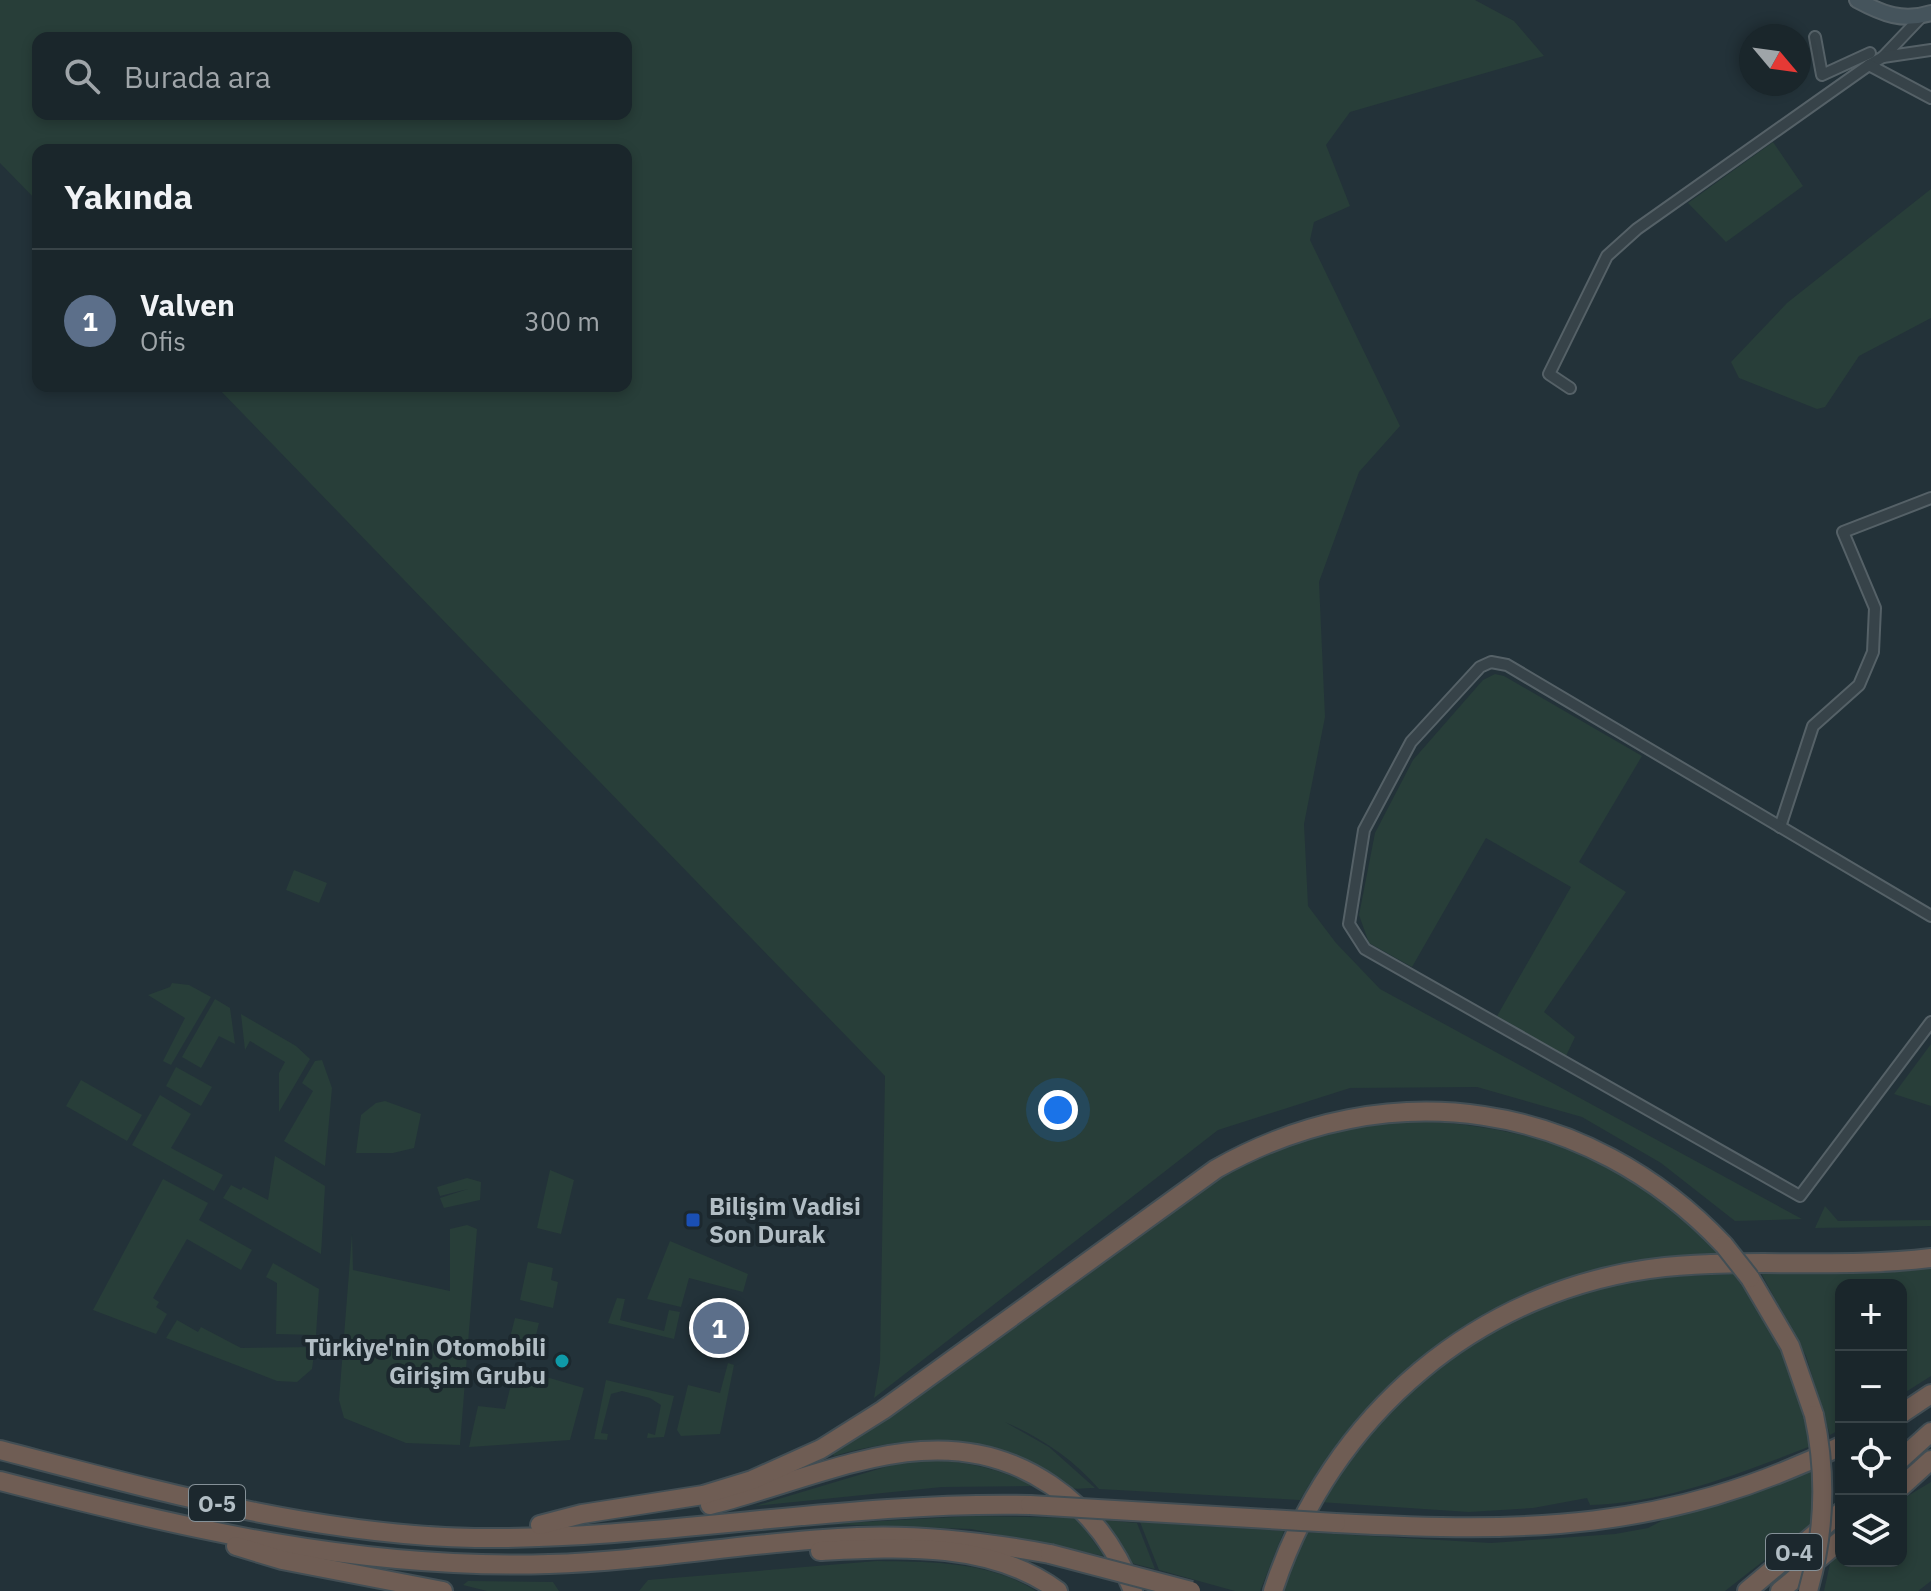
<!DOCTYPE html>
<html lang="tr">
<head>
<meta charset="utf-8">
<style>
  body { margin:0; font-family:"IBM Plex Sans",sans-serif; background:#273237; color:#f1f3f6 }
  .controls { position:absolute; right:24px; bottom:24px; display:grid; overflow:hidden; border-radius:16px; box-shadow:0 4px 12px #0003 }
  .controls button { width:72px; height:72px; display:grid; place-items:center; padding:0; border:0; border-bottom:2px solid #384347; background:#1a262b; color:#f1f3f6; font:40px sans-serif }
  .compass { position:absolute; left:1739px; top:24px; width:72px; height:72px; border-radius:50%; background:#1a262b; box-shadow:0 4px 12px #0003; rotate:119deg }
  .you { position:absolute; left:1058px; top:1110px; width:28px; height:28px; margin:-20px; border:6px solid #fff; border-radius:50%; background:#1a73e8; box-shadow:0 0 0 12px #1a73e833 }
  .badge { display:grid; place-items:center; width:52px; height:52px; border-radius:50%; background:#d93025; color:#fff; font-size:26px; font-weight:700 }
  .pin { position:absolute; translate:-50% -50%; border:4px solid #fff; box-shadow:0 2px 8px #0006 }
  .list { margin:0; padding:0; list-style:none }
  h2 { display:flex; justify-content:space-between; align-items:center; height:104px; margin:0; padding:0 32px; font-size:34px }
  h2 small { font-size:26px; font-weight:400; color:#9fa5a9 }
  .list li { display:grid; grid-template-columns:52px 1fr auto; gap:24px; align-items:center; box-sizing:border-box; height:144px; padding:0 32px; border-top:2px solid #384347 }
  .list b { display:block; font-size:30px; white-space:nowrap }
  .list p { margin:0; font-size:26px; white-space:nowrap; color:#9fa5a9 }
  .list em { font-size:26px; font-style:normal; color:#9fa5a9 }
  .icon { flex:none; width:44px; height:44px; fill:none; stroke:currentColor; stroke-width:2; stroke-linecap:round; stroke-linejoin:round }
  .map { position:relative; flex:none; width:1931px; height:1591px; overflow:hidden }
  .search { position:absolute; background:#1a262b; box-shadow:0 4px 12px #0003; left:32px; top:32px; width:600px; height:88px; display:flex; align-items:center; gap:20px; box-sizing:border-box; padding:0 28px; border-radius:16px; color:#9fa5a9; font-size:30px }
  .panel { position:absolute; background:#1a262b; box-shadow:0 4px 12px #0003; left:32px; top:144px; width:600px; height:248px; border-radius:16px }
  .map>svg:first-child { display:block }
  .green { fill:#283e39; fill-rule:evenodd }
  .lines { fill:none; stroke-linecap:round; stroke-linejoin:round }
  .minor-casing { stroke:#556167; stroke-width:14 }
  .secondary-casing { stroke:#556167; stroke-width:18 }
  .motorway-casing { stroke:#424e54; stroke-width:22 }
  .minor { stroke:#374349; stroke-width:10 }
  .secondary { stroke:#45545c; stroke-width:14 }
  .motorway { stroke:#6f5d54; stroke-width:18 }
  .motorway-bridge-casing { stroke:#424e54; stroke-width:22; stroke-linecap:butt }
  .motorway-bridge { stroke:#6f5d54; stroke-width:18 }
  .transit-dot { fill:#1a4fb4; stroke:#1c282e; stroke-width:3 }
  .culture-dot { fill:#0f9aa8; stroke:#1c282e; stroke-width:3 }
  .labels { text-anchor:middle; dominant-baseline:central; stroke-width:8; stroke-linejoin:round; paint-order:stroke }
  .shield { fill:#1c282e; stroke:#859198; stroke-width:2 }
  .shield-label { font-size:22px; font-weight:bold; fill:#b2bec5 }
  .poi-label { font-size:24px; font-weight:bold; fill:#b2bec5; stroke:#1c282e; text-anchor:start }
</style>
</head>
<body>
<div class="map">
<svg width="1931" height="1591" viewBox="0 0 1931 1591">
  <rect width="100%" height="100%" fill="#233239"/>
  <g class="green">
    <path d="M0,0H1475L1514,21L1544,56L1350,112L1326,145L1350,206L1314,222L1310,240L1400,426L1359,472L1319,582L1325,717L1304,824L1308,906L1336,943L1380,989L1802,1219L1735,1221L1661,1163L1582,1117L1477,1087L1350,1088L1218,1130L874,1398L880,1362L885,1076L216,386H626V150H38V202L0,163ZM626,38V114H38V38Z"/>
    <polygon points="1773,142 1803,186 1726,242 1688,203"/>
    <polygon points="1931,189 1931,318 1859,356 1825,407 1817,409 1739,378 1731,362 1787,303"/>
    <polygon points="1495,674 1504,676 1642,756 1579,862 1626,892 1544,1012 1575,1037 1566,1056 1497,1016 1571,887 1486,838 1412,967 1369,943 1359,915 1375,833 1413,760 1483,680"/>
    <polygon points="294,870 327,883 319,903 286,890"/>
    <polygon points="172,983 189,985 211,997 171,1065 163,1061 185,1018 148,995 170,987"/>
    <polygon points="215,999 230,1008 235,1044 219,1036 201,1068 182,1057"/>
    <polygon points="241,1014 296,1046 310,1059 279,1112 279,1073 285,1062 250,1041 245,1050"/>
    <polygon points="1931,1044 1931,1106 1894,1094"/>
    <polygon points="322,1060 332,1088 325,1166 284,1141 313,1091 302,1083 315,1061"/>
    <polygon points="176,1067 212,1087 201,1106 166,1086"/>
    <polygon points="81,1080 142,1115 127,1141 66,1106"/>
    <polygon points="160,1095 191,1114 171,1148 223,1175 214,1191 132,1145"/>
    <polygon points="385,1101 421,1114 414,1148 393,1153 356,1153 361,1115 376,1103"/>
    <path d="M1397,1121C1518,1121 1637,1156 1717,1253C1679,1257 1640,1259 1602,1268C1470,1300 1368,1384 1300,1500L1099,1489C1072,1458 1041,1438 1005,1422L1049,1447L1095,1488C1087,1488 1073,1490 1065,1487C1054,1484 1033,1464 1018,1458C960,1431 891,1439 834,1456L832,1453L901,1409L1223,1176C1277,1146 1335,1128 1397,1121Z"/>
    <polygon points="275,1156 325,1186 321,1254 223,1198 231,1185 241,1190 243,1187 268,1200"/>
    <polygon points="550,1170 574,1180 561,1234 537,1228"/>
    <polygon points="467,1178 481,1182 480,1200 444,1208 440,1198 468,1189 440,1196 437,1187"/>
    <polygon points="163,1179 208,1203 199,1220 252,1250 241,1270 187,1239 153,1298 159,1302 156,1307 167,1314 156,1334 93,1310"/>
    <polygon points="1825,1206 1838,1221 1931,1220 1931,1226 1815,1228"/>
    <polygon points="467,1225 477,1229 460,1445 406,1443 344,1418 339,1400 352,1234 353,1270 450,1291 450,1229"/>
    <polygon points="670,1241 748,1274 743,1292 689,1278 681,1307 647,1299"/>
    <polygon points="528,1262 553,1268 551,1280 558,1282 553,1308 520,1300"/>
    <polygon points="273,1263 319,1289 316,1335 276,1334 277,1283 266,1277"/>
    <polygon points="1931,1267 1931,1376 1901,1395 1901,1285 1841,1285 1841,1429 1830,1435 1806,1356 1761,1273 1885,1272"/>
    <path d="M1734,1274L1747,1293L1751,1292L1787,1357L1811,1446C1741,1473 1666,1503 1590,1505L1587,1498L1533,1508L1469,1512L1319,1502L1386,1410L1478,1335L1566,1296L1640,1278Z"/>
    <polygon points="617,1298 625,1299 620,1320 664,1331 669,1310 680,1312 674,1339 608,1323"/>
    <polygon points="515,1318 539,1323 530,1359 506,1353"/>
    <polygon points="177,1320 198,1332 201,1327 241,1348 315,1347 312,1369 297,1382 277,1381 166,1338"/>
    <polygon points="728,1363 734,1365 720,1434 681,1436 677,1430 688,1385 720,1393"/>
    <polygon points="515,1368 584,1388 570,1440 469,1447 478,1406 505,1409"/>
    <polygon points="606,1380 674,1396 664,1437 647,1438 648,1433 655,1435 661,1405 650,1398 622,1391 611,1394 601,1433 608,1434 607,1440 594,1439"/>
    <path d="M926,1460C966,1461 998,1468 1034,1486L942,1487L755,1506L892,1465Z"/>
    <polygon points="1816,1468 1816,1520 1725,1591 1281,1591 1302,1532 1491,1543 1615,1534 1648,1528 1669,1517 1768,1489"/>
    <polygon points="1931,1482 1931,1581 1918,1591 1824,1591 1831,1559 1841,1551 1841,1561 1901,1561 1901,1500"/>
    <polygon points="973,1516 1077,1518 1104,1556 971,1529 826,1524"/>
    <polygon points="1104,1520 1137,1523 1155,1569 1131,1563"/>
    <polygon points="1140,1522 1284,1531 1260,1591 1235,1591 1159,1570"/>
    <path d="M877,1561C931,1562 990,1561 1036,1591H639L648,1580Z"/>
    <polygon points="468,1581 553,1582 559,1591 487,1591 463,1585"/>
  </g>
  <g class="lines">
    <g class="minor-casing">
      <g id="minor">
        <polyline points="1815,37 1822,75 1870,53"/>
        <polyline points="1883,57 1923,15"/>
        <polyline points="1869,65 1883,57 1931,50"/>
        <polyline points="1570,388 1549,374 1607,256 1637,229 1869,65 1931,98"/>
        <polyline points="1780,827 1813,726 1859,685 1873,652 1875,608 1843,532 1931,498"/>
        <polyline points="1931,916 1507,665 1491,662 1480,667 1411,742 1364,830 1349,924 1365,949 1800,1196 1931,1022"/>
      </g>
    </g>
    <g class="secondary-casing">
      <path id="secondary" d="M1857,0C1883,14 1903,22 1931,13"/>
    </g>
    <g class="motorway-casing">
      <g id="motorway">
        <polyline points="1750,1278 1790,1346 1814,1415"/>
        <polyline points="1901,1414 1931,1394"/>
        <path d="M0,1450C155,1490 314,1535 475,1538C661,1540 844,1501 1030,1505"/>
        <polyline points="1901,1459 1931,1432"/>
        <path d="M0,1481C181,1528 361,1570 549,1564C653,1561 754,1541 857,1537C922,1534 986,1542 1050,1554"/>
        <polyline points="1901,1487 1931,1460"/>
        <path d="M710,1505C776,1489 855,1455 921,1451C1019,1444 1099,1502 1133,1591"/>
        <path d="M1336,1523C1526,1533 1665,1532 1841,1446"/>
        <path d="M540,1525L582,1514L703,1495L752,1480L821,1449L883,1410L1216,1169C1389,1071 1587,1100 1724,1245"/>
        <polyline points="236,1546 282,1560 443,1591"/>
        <path d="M820,1551C898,1547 991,1541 1058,1591"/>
        <path d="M1273,1591C1330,1415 1480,1287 1665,1267C1753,1258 1843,1269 1931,1258"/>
        <polyline points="1747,1591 1841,1512"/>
        <polyline points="1780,1591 1841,1540"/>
      </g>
    </g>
    <use href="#minor" class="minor"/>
    <use href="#secondary" class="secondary"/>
    <use href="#motorway" class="motorway"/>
    <g class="motorway-bridge-casing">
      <g id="motorway-bridge">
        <polyline points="1724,1245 1750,1278"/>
        <polyline points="1030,1505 1336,1523"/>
        <polyline points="1050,1554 1191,1591"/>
        <path d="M1808,1591C1825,1532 1827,1475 1814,1415"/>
      </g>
    </g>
    <use href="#motorway-bridge" class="motorway-bridge"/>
  </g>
  <rect class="transit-dot" x="685" y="1212" width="16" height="16" rx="4"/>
  <circle class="culture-dot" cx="562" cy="1361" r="8"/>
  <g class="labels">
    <g class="shield">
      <rect x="189" y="1485" width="56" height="36" rx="6"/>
      <rect x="1766" y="1534" width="56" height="36" rx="6"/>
    </g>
    <g class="shield-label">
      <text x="217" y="1503">O-5</text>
      <text x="1794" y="1552">O-4</text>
    </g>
    <g class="poi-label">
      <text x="709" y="1206">Bilişim Vadisi<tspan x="709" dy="28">Son Durak</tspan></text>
      <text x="546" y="1347" text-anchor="end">Türkiye'nin Otomobili<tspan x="546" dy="28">Girişim Grubu</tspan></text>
    </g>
  </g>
</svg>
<div class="controls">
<button>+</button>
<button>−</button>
<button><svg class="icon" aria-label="locate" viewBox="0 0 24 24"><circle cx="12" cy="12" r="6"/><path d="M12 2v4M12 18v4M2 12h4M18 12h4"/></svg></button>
<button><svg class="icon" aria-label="layers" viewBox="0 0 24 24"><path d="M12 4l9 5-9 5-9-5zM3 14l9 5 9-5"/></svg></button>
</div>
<svg class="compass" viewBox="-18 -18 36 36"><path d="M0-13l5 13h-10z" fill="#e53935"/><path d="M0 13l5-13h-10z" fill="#9fa5a9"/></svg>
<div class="you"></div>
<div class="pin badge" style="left:719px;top:1328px;background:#5c6f8a">1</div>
<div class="search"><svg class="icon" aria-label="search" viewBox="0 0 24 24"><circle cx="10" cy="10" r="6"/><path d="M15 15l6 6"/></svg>Burada ara</div>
<section class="panel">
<h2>Yakında<small></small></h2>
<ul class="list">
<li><span class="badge" style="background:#5c6f8a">1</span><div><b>Valven</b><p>Ofis</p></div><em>300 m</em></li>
</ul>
</section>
</div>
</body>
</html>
